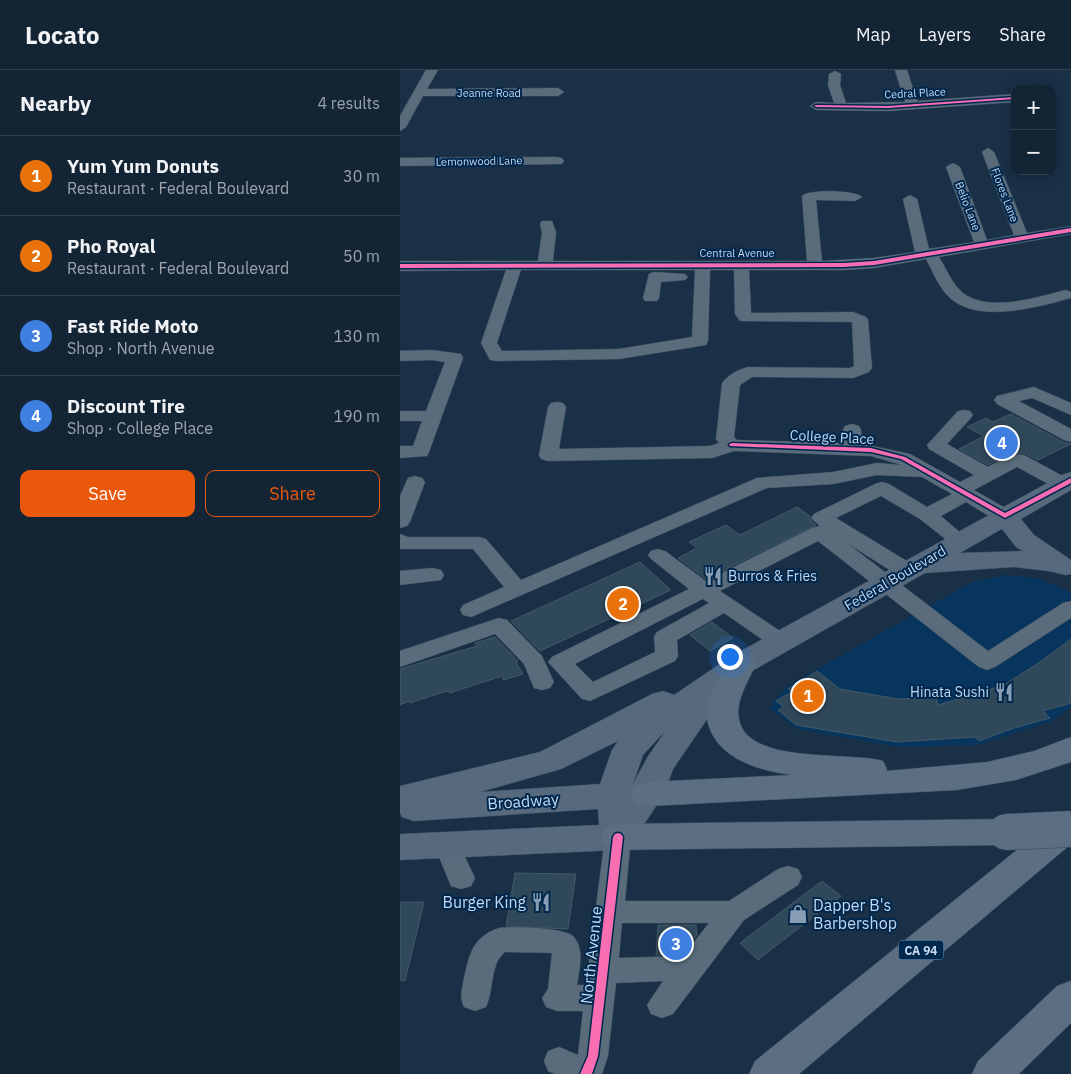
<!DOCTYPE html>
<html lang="en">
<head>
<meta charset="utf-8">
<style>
  body { margin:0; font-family:"IBM Plex Sans",sans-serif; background:#1c2c3c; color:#f1f3f6 }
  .controls { position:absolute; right:15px; top:15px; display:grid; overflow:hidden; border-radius:10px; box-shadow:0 2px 12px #0003 }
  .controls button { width:45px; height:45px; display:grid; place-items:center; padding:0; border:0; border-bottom:1px solid #32414f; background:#132434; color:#f1f3f6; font:25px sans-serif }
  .you { position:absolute; left:329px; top:586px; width:18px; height:18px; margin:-12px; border:4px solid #fff; border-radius:50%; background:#1a73e8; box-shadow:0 0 0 8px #1a73e833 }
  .badge { display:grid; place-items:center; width:32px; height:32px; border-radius:50%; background:#ea580c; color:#fff; font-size:16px; font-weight:700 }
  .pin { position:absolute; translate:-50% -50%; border:2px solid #fff; box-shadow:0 1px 5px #0006 }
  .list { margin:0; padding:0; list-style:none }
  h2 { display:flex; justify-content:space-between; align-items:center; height:65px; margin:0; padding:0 20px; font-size:21px }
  h2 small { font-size:16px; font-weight:400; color:#9da4ac }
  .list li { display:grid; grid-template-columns:32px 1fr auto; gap:15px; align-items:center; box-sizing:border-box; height:80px; padding:0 20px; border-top:1px solid #32414f }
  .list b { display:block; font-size:19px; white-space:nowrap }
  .list p { margin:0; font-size:16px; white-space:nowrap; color:#9da4ac }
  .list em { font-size:16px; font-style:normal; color:#9da4ac }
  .actions { display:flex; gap:10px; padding:15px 20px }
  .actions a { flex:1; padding:11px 0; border:1px solid #ea580c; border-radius:10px; text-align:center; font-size:18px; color:#ea580c }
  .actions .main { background:#ea580c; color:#fff }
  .map { position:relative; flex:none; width:671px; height:1004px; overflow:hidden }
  header { display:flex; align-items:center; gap:30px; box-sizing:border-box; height:70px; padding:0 25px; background:#132434; border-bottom:1px solid #32414f }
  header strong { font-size:24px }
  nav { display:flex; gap:28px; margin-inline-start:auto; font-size:18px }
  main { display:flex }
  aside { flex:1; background:#132434 }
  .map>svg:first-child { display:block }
  .built { fill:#07355e }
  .building { fill:#30495a; stroke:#425968 }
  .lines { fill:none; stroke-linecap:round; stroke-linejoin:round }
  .minor-casing { stroke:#3b4c5d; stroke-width:1 }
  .major-casing { stroke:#3b4c5d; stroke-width:1 }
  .highway-casing { stroke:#3b4c5d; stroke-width:1 }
  .minor { fill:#5a6c7c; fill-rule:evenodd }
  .major { fill:#57697c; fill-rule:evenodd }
  .highway { fill:#5b6e82; fill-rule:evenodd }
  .highway-bridge-casing { stroke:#3b4c5d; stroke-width:37; stroke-linecap:butt }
  .highway-bridge { stroke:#5b6e82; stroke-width:36 }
  .cycleway-casing { stroke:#00274c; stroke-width:3 }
  .cycleway { fill:#f96db3; fill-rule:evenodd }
  .labels { text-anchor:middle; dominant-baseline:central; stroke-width:4; stroke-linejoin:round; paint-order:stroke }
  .far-street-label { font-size:11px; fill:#c3d9f1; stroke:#00274c }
  .shield { fill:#00274c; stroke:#88a4c0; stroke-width:1 }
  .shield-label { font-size:12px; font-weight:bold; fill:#c3d9f1 }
  .street-label { font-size:14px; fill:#c3d9f1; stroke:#00274c }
  .poi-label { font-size:14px; fill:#c3d9f1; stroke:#00274c; text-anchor:start }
  .near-street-label { font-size:16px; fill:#c3d9f1; stroke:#00274c }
  .near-poi-label { font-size:16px; fill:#c3d9f1; stroke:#00274c; text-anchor:end }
</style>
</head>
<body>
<header>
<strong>Locato</strong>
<nav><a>Map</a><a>Layers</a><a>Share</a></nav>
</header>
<main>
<aside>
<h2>Nearby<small>4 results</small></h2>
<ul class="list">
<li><span class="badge" style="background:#e8710a">1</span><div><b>Yum Yum Donuts</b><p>Restaurant · Federal Boulevard</p></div><em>30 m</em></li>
<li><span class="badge" style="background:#e8710a">2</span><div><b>Pho Royal</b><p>Restaurant · Federal Boulevard</p></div><em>50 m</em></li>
<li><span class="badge" style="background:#3f7fe0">3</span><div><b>Fast Ride Moto</b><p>Shop · North Avenue</p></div><em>130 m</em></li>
<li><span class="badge" style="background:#3f7fe0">4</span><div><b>Discount Tire</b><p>Shop · College Place</p></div><em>190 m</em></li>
</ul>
<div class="actions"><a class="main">Save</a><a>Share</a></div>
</aside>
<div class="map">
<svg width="671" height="1004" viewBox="0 0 671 1004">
  <rect width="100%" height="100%" fill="#193046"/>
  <polygon class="built" points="606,505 637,508 664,519 671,524 671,637 652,651 577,675 498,677 397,659 369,638 387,616 572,512"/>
  <g class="building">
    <polygon points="611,344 663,372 671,374 638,390 624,383 610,383 588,395 559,379 584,366 567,357 586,348 593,352"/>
    <polygon points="397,437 410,446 410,449 416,455 306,509 278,488 297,478 289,472 326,455 340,465"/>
    <polygon points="240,492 271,520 140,581 111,551"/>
    <polygon points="312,552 333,568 310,581 290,565"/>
    <polygon points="95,567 118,591 116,592 123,604 104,610 102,606 50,623 48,621 40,623 10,633 9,631 0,635 0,599 77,576 75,573"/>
    <polygon points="671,569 671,633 643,641 650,648 614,658 579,671 576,667 497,672 396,655 378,640 384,637 376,631 391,622 388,619 417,601 440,619 498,629 536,627 538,635 604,615 640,592"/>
    <polygon points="115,803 176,804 168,859 106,856"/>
    <polygon points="422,811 441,826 373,878 358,890 340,873"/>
    <polygon points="0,832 24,832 5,911 0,910"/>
    <polygon points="258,855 296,855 297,865 282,884 256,885"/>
  </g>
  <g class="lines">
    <g class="minor-casing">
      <g id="minor">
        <polygon points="26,0 38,0 27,19 158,18 164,22 158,26 23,26 6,57 0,61 0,46"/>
        <polygon points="495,0 507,0 517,31 615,24 615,32 488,41 416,40 410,36 416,32 434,33 428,15 429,4 435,1 441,4 440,15 446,33 505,32"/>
        <path d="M588,78L594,82L627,163L671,156V164L539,187C546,198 552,214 563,223C589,243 637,227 666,220L671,222V228C638,237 579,254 550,228C539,218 533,202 526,189L474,198L444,200H349L351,243L453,242L466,247L468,250L472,298L469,302L453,308L352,307L340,315L334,367L337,370L444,373L443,360L445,356L452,354L459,356L461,360L463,374L510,384L560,412L574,405L529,379L527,375L558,341L564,340L570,341L573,345L570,349L547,374L588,397C599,391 611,382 624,385L670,410V418L663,420L656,418L617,397L574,420L612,442L615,446L612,450C596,454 580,440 566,432L541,446L570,471L567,475L560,477L553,475L520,449L481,426L436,448L515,496L518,501L515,506L507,508L499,506L447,473L588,581L663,533L671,531V548L595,597L587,600L579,597L418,471L320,521L389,567L392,572L389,577L381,579L373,577L324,543L277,570L278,586L275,591L190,631L182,629L148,592L152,587L289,519L251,489L248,485L251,481L258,479L265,481L306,511L412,458L420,456L411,448L414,444L475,414L482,412L489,414L527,437L552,424L522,407L477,405L433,414L367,418L71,547L63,545L60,540L63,535L104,517L73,479H0V464L8,467H79L86,469L121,510L357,408L433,402L477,393L502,395L471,386L334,381L312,388L148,391L141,389L139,385L148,337L151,333L157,332L163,333L166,337L159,379L310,376L319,373L316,369L322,313C328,305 339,299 348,297L450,298L454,296L452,252L340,251L335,244L334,200H310L308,271L306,275L219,289L96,291L90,290L81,273L106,200L0,201V191H138L142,162L140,154L142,151H152L156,162L153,191H407L402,126C408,119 456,120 462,127L455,131L416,130L422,191L474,188L515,182L503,129L510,125L517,129L529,179L574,172L546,97L553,93L560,97L587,170L614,165L582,82ZM121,200H295L292,267L219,279L102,281L97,273ZM303,529L309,533L257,562L254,567L255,582L193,612L175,594Z"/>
        <polygon points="157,87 162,88 164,91 162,94 0,96 0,88"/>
        <polygon points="254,202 285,204 288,207 285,210 261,212 259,228 257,231 245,231 243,228 249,204"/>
        <polygon points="32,280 61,284 63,288 29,382 27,386 0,388 0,376 13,376 22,351 0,351 0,341 26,341 45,292 32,290 0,291 0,281"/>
        <polygon points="634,317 671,333 671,345 632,328 619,331 671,359 671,372 664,370 597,334 594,330 597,326"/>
        <polygon points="15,406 22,408 25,412 10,452 7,456 0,458 0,426 8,408"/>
        <polygon points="33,498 41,500 44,505 41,510 0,515 0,501"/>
        <polygon points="99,548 107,550 142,586 154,612 150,618 142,620 134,618 124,594 95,564 0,597 0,581"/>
        <path d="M218,757L227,760L231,767L225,831H329L378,799L388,796L398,799L402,807L398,815L344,850L273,944L262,948L251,944L247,935L263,911L216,913L208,986L202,1004H155L148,1001L144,991L148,981L159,977L178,985L183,941H157L146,937L142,928L148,919L152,883L105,882C90,894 94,920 86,937L75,941L64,937C59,926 62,919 64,908C67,895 70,878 80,869C85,864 92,860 99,858C113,856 165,857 174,867C185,881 179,899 177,915H186L205,767L209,760ZM222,853H309L283,886L219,888Z"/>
        <polygon points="47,765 56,768 75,808 71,816 61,819 51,816 34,775 38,768"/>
      </g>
    </g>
    <g class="major-casing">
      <path id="major" d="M671,402V420L621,449L634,465L671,490V504L666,505L648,501L614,497L525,503L352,601L324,620L325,622L321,629L273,699L264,724L245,753L234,757L235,767L230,776L218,780L0,790V764L199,755L198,739L14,751L2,747L0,743V716L140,682L252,624L263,621L274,625L330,587L662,405ZM602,459L616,477L623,481L560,483ZM266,660L247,688L233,714L243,685ZM218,671L212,680L200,714L80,722L161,699Z"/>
    </g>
    <g class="highway-casing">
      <g id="highway">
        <path d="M341,584L352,587L356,594C349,610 335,631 339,649C347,695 449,681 483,691L487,699L486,701L587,692L634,681L671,667V692L616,710L557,720L271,735L247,736L235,733L230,724L235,715L247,712L392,705C359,701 314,688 307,649C304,629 321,603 330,587Z"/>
        <polygon points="671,742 671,774 399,1004 349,1004 355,991 659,746"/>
        <polygon points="606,749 618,753 623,762 618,771 606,775 218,780 206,776 201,767 206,758 218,754"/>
        <polygon points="671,911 671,953 619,1004 572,1004 578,991 657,916"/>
      </g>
    </g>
    <use href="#minor" class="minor"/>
    <use href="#major" class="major"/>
    <use href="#highway" class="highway"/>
    <g class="highway-bridge-casing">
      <polyline id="highway-bridge" points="606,762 671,759"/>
    </g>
    <use href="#highway-bridge" class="highway-bridge"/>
    <g class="cycleway-casing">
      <g id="cycleway">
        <polygon points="615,27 615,29 488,38 416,37 414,36 416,35 488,36"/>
        <polygon points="671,158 671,162 474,195 444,197 0,198 0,194 444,193 474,191"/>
        <polygon points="332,373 471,378 505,387 605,443 669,409 671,408 671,413 605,448 501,389 471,382 330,376 329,375 330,374"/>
        <polygon points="218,763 221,764 223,767 198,986 192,1004 180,1004 188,986 213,767 215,764"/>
      </g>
    </g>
    <use href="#cycleway" class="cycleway"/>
  </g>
  <defs>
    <g id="restaurant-bare" transform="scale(1.5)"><path d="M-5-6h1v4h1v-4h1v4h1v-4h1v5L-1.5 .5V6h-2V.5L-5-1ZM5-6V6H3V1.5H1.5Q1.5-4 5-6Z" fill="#889eb5" stroke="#00274c" stroke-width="2.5" paint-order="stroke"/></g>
    <g id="shop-bare" transform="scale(1.5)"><path d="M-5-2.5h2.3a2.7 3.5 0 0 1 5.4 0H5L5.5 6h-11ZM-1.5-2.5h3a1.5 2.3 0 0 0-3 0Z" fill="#889eb5" stroke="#00274c" stroke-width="2.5" paint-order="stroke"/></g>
  </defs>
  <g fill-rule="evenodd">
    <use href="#restaurant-bare" x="313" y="506"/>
    <use href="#restaurant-bare" x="604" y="622"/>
    <use href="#restaurant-bare" x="141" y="832"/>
    <use href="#shop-bare" x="398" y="844"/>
  </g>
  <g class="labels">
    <g class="far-street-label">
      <text x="89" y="23">Jeanne Road</text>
      <text transform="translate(515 23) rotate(-3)">Cedral Place</text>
      <text transform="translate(79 91) rotate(-1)">Lemonwood Lane</text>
      <text transform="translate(605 125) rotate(69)">Flores Lane</text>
      <text transform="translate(568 136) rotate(69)">Belio Lane</text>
      <text x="337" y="183">Central Avenue</text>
    </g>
    <rect class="shield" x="498.5" y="870.5" width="45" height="19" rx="4"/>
    <g class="shield-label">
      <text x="521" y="880">CA 94</text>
    </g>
    <g class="street-label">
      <text transform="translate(432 367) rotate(3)">College Place</text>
      <text transform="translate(495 508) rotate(-30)">Federal Boulevard</text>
    </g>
    <g class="poi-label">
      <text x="328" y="506">Burros &amp; Fries</text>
      <text x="589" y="622" text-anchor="end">Hinata Sushi</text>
    </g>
    <g class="near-street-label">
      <text transform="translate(123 731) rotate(-4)">Broadway</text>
      <text transform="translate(191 885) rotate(-84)">North Avenue</text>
    </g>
    <g class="near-poi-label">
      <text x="126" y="832">Burger King</text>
      <text x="413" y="835" text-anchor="start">Dapper B's<tspan x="413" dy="18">Barbershop</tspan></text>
    </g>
  </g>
</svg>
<div class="controls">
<button>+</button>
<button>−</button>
</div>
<div class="you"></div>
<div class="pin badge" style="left:408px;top:626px;background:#e8710a">1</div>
<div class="pin badge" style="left:223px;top:534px;background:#e8710a">2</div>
<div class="pin badge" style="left:276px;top:874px;background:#3f7fe0">3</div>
<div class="pin badge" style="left:602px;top:373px;background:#3f7fe0">4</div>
</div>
</main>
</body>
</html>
